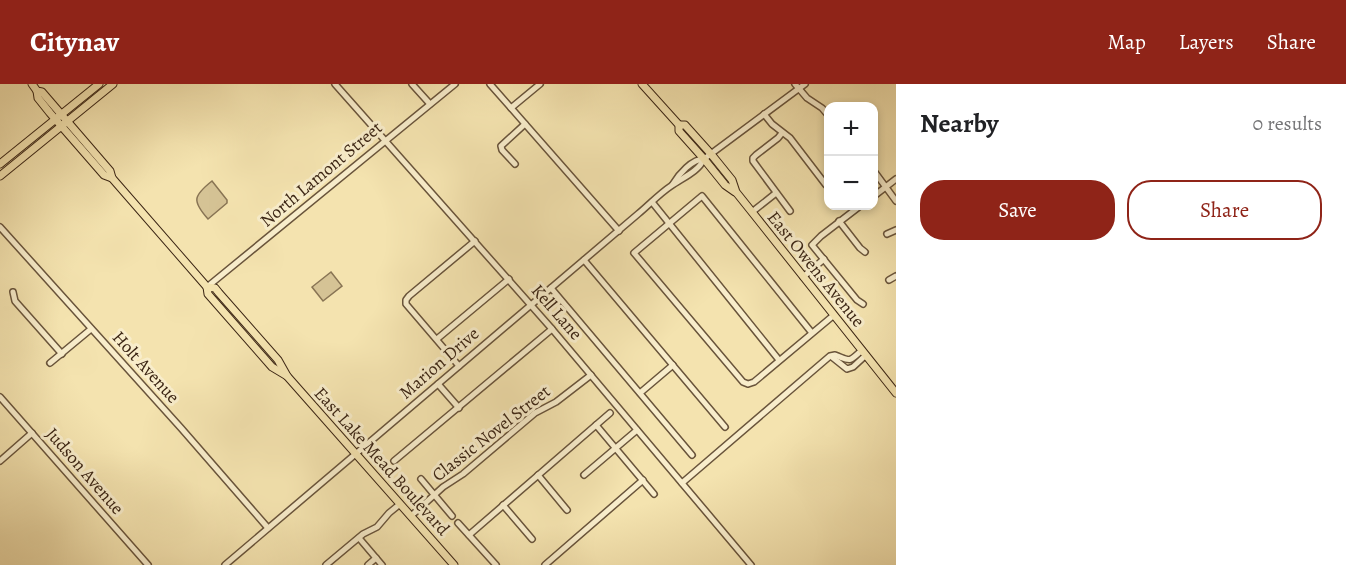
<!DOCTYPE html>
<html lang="en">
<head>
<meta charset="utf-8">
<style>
  body { margin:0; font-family:Alegreya,serif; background:#f6f6f6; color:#202124 }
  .controls { position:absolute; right:18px; top:18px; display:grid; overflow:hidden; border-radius:12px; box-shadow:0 3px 9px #0003 }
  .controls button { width:54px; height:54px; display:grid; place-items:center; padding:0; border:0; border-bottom:2px solid #e0e0e0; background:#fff; color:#202124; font:30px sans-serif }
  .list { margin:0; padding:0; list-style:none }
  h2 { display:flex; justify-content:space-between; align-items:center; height:78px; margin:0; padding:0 24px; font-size:26px }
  h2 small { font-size:20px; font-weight:400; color:#757577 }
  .actions { display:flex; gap:12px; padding:18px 24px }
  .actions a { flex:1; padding:14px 0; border:2px solid #8f2418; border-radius:24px; text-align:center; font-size:21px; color:#8f2418 }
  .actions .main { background:#8f2418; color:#fff }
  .map { position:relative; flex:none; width:896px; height:481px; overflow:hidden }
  header { display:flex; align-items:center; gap:36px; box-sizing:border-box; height:84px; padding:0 30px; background:#8f2418; color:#fff }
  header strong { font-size:28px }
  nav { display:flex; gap:33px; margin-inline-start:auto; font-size:21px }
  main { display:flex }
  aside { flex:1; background:#fff }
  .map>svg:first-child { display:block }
  .green { fill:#d5c395; stroke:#887454; stroke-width:1.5 }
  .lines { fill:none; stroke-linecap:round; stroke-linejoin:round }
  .minor-casing { stroke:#69543b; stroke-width:8 }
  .major-casing { stroke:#3b2514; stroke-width:9 }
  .minor { stroke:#f8edcb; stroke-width:5 }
  .major { stroke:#f4e3af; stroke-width:7 }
  .labels { text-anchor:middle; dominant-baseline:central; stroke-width:6; stroke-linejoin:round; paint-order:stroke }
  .street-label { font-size:18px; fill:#3b2514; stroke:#f8edcb }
</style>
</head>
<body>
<header>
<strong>Citynav</strong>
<nav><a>Map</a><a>Layers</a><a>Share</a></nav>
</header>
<main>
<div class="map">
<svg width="896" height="481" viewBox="0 0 896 481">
  <rect width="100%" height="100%" fill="#f4e3af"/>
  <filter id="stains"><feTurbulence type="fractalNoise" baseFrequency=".00333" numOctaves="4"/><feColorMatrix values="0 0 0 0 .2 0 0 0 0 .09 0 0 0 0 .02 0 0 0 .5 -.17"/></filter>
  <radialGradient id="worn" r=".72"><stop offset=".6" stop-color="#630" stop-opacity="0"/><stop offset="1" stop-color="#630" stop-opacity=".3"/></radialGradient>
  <g class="green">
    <path d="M212,97L227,116V119L208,135C192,117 193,112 212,97Z"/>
    <polygon points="331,188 342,202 323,217 312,203"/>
  </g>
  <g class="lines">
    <g class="minor-casing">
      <g id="minor">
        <polyline points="335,0 552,245 751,481"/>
        <polyline points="412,0 430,20"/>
        <polyline points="490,0 619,147"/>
        <polyline points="795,0 807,14 822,24 828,31"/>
        <polyline points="511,24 540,0"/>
        <polyline points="764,30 772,40 790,54 826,101"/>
        <polyline points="782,49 778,54 756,71 753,74 753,77 790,127"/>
        <polyline points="515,80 502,66 501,62 525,40"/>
        <polyline points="874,87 896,117"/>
        <path d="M673,100C679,90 692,75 704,75"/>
        <polyline points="874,112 896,95"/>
        <polyline points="652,118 779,276"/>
        <polyline points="860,122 821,152 812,161 857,216 863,220"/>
        <polyline points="752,128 776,109"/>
        <polyline points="839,137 860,164 865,168"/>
        <polyline points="0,143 181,344 268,444"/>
        <polyline points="887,150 896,146"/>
        <polyline points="584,176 725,343"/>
        <polyline points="803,193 824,175"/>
        <polyline points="889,196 896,192"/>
        <polyline points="207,203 455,0"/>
        <polyline points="551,204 692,371"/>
        <polyline points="13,208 15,217 62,270"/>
        <polyline points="812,249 702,112 634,169 743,298 748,300 754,298 834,231"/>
        <polyline points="437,255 509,195"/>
        <polyline points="832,273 847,285 853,283 866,271"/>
        <polyline points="50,279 91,245"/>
        <polyline points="459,282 406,220 406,216 409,212 475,157"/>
        <polyline points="438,300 459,324"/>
        <polyline points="640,309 673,281"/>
        <polyline points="0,313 148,481"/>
        <polyline points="596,341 654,410"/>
        <polyline points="0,377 32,349"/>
        <polyline points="394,377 552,245"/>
        <polyline points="538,391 567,426"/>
        <polyline points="584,391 637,346"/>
        <polyline points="421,395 452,432"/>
        <path d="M682,399L830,272L835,271C851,277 848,279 862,266"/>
        <polyline points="503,421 532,455"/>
        <polyline points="411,432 443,403 463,390 535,329 556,318 591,291"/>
        <polyline points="458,439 496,481"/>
        <polyline points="469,451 610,329"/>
        <polyline points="359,454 382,481"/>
        <path d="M225,481L638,130C649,121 659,110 671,102C682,94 698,88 704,75L805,0"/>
        <polyline points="326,481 363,450 377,443 389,429 400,420"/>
        <polyline points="368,481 376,474"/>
        <polyline points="545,481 643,396"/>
      </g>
    </g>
    <g class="major-casing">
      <g id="major">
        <polyline points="32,0 37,7 42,8 110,87 112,94 207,203 208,210 272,283 287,292"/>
        <polyline points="642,0 679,41 679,47 704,75 725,101 735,108"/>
        <polyline points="37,7 38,14 50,29 104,91 112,94"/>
        <polyline points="679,41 685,41 711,70 732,96 736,108 752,128 896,309"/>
        <polyline points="0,80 99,0"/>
        <polyline points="0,92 113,0"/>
        <polyline points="207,203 215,204 219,209 278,276 287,292 454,481"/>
      </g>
    </g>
    <use href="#minor" class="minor"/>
    <use href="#major" class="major"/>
  </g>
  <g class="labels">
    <g class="street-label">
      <text transform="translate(321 90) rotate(-40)">North Lamont Street</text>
      <text transform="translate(816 185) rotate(51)">East Owens Avenue</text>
      <text transform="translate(557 228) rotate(49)">Kell Lane</text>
      <text transform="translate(439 279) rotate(-41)">Marion Drive</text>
      <text transform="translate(146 283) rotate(48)">Holt Avenue</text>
      <text transform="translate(491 349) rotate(-38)">Classic Novel Street</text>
      <text transform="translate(382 377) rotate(48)">East Lake Mead Boulevard</text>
      <text transform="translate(85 387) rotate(49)">Judson Avenue</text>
    </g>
  </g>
  <rect width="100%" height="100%" filter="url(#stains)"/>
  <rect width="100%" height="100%" fill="url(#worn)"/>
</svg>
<div class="controls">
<button>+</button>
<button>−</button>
</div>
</div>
<aside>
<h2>Nearby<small>0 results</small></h2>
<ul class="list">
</ul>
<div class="actions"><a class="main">Save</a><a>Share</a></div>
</aside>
</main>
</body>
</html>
